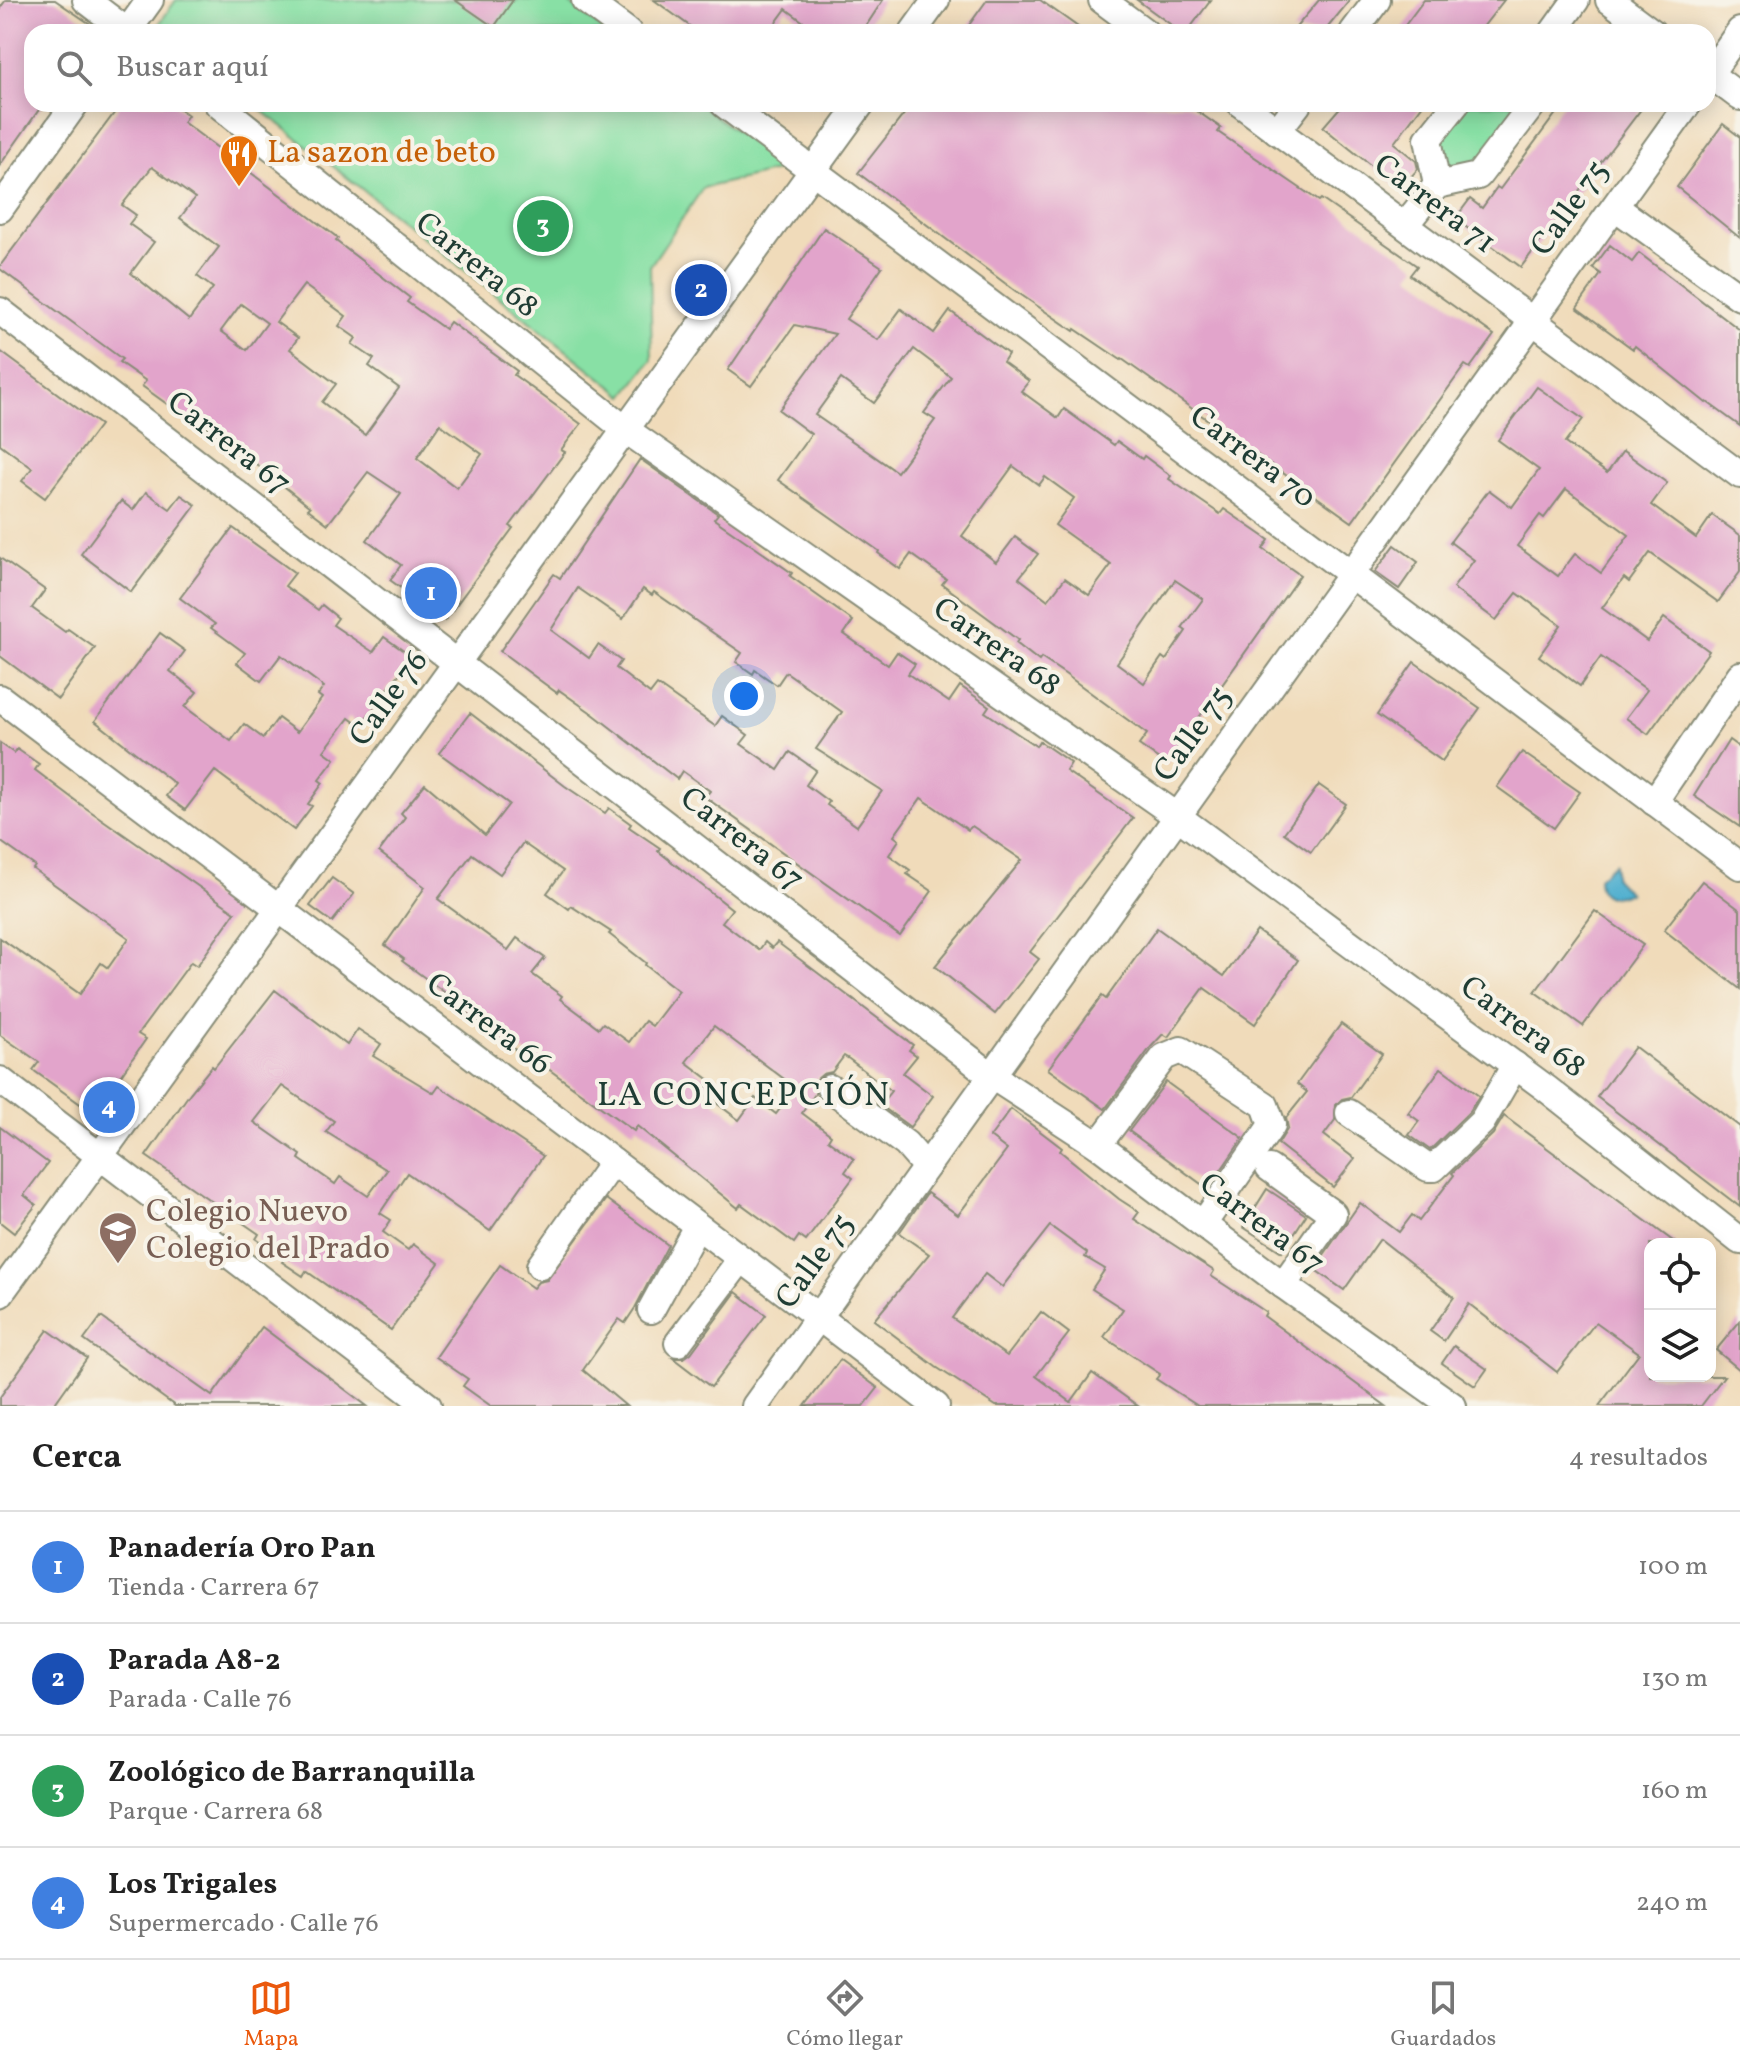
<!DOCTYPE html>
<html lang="es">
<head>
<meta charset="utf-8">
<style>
  body { margin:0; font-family:Vollkorn,serif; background:#f6f6f6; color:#222 }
  .controls { position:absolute; right:24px; bottom:24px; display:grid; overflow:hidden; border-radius:16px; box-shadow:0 4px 20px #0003 }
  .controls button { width:72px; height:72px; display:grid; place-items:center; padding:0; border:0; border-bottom:2px solid #e0e0e0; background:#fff; color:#222; font:40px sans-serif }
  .you { position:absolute; left:744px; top:696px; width:28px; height:28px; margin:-20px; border:6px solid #fff; border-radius:50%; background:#1a73e8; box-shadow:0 0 0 12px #1a73e833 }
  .badge { display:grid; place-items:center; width:52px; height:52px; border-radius:50%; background:#ea580c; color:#fff; font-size:26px; font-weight:700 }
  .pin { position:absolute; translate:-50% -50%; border:4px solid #fff; box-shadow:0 2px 8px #0006 }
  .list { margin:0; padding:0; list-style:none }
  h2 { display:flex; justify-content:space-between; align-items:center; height:104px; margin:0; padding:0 32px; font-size:34px }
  h2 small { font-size:26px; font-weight:400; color:#767676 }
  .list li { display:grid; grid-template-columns:52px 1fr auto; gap:24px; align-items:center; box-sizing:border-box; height:112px; padding:0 32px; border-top:2px solid #e0e0e0 }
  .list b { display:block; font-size:30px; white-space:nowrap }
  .list p { margin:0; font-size:26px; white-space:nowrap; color:#767676 }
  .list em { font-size:26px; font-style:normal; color:#767676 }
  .icon { flex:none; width:44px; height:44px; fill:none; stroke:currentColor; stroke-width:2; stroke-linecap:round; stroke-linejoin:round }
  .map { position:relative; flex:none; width:1740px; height:1406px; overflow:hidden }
  .search { position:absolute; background:#fff; box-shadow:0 4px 20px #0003; left:24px; right:24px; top:24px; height:88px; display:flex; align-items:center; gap:20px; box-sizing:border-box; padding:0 28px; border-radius:24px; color:#767676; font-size:30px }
  .sheet { height:552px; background:#fff }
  nav { display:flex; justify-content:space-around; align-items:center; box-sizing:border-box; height:112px; border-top:2px solid #e0e0e0; background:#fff; font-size:22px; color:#767676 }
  nav a { display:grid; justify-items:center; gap:4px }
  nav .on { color:#ea580c }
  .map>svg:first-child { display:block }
  .green { fill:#88e0a5; stroke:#548e6c; stroke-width:2 }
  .water { fill:#50afcf; stroke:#387682; stroke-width:2 }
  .building { fill:#e2a4cb; fill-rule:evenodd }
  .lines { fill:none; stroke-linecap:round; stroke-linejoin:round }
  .minor-casing { stroke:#888c77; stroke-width:30 }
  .minor { stroke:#fff; stroke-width:26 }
  .labels { text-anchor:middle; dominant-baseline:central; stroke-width:8; stroke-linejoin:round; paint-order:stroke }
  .food-label { font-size:32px; fill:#c56008; stroke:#f7f3e8; text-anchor:start }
  .street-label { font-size:32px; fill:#1f3d34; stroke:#f7f3e8 }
  .education-label { font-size:32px; fill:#785e54; stroke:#f7f3e8; text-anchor:start }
  .neighbourhood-label { font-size:34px; letter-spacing:2px; fill:#1f3d34; stroke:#f7f3e8 }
</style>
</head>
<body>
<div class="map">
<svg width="1740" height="1406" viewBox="0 0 1740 1406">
  <rect width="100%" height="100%" fill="#f7f3e8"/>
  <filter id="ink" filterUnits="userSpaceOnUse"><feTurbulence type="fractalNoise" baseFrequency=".0125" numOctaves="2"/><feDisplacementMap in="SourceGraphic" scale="16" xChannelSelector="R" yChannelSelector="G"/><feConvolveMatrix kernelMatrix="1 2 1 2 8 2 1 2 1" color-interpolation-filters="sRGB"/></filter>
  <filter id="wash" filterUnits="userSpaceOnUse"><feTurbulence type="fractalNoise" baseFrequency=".006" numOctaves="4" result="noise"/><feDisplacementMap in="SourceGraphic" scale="32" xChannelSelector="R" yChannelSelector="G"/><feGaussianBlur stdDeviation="1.8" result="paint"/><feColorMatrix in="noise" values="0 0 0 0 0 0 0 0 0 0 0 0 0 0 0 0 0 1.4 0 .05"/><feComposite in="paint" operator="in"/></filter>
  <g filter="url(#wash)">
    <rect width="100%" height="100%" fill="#f0dbba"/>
    <g class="green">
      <polygon points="176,0 565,0 606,32 163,32 157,27"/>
      <polygon points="254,104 700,104 785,169 703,188 650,266 652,360 624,396"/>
      <polygon points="1463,104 1527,104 1476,173 1441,179 1435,142"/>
    </g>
    <path class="water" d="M1615,863V878L1629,893C1612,899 1598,898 1598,878Z"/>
    <g id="blocks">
      <g class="building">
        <polygon points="6,0 55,0 102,32 32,32 32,104 43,104 0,165 0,8"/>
        <polygon points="455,0 513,0 494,27"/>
        <polygon points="654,0 883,0 862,32 817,32 786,9 769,32 698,32"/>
        <polygon points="987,0 1040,0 1085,32 964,32"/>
        <polygon points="1137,0 1211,0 1187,32 1181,32"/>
        <polygon points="1319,0 1350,0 1324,32 1292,32"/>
        <polygon points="1424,0 1504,0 1479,32 1400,32"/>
        <path d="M121,104H173L188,115L183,122L338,238L336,241L410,298L407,302L445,329L450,322L517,371L514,375L581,424L561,450L565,452L510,526L513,528L445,620L390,580L401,565L367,540L401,494L368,472L328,524L308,509L310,507L227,441L195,418L192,422L142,386L146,381L119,362L122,359L0,269V266ZM152,167L195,198L180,218L219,247L197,276L213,288L189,320L131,273L154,242L129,224L136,215L122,205ZM304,285L346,316L339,326L356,338L352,344L374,359L369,366L399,388L365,435L322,402L336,384L290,349L298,338L276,322ZM241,304L267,323L247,350L221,331ZM440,424L482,454L457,488L417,458Z"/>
        <polygon points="912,104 1187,104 1221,128 1218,132 1319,201 1321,199 1417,266 1410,275 1494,335 1470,368 1465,365 1352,522 1122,359 1121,360 1075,329 1074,331 1014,290 858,173"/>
        <polygon points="1343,104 1423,104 1394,143 1416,161 1418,169 1400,189 1323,127"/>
        <polygon points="1563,104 1645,104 1521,267 1455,219 1470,199 1482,208 1497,187 1500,189"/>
        <polygon points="1723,124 1740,137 1740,238 1677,187"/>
        <path d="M824,228L882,267L846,319L878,340L901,309L934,333L950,311L1008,354L1003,362L1029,381L1021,391L1058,418L1064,409L1114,445L1117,441L1142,459L1144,456L1171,476L1169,479L1220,514L1224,509L1269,540L1263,549L1300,575L1166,764L1139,745L1147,734L1065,674L1041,658L1039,661L1016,643L1018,640L942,584L946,579L911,554L900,569L878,553L879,551L778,480L811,434L779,410L835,334L795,325L751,386L728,370ZM914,349L951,377L924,413L935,420L897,472L815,415L841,379L874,403ZM1013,466L1039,485L1045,477L1074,498L1055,525L1111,565L1089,595L1065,578L1048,600L1019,578L1038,554L1015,537L996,562L962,536ZM1175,580L1203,599L1182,628L1186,631L1166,660L1162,657L1144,683L1117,663Z"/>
        <polygon points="1610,245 1632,262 1639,253 1740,330 1740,426 1707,402 1706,403 1635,346 1633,349 1577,308 1601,274 1593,268"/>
        <polygon points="0,351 100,425 45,498 22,481 32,468 0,444"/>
        <path d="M1537,387L1583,419L1565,443L1607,473L1623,451L1667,483L1651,505L1696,538L1712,515L1740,535V572L1718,602L1650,553L1629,582L1624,578L1602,608L1647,641L1664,618L1709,651L1648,734L1626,718L1647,690L1601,657L1580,686L1539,656L1561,625L1517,593L1496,620L1453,588L1474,560L1450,542L1489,490L1512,507L1539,470L1498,440ZM1566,489L1629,535L1601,573L1575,554L1558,576L1517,546L1540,515L1544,518Z"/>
        <path d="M640,459L718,514L714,519L792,573L790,576L853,621L844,634L888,665L897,652L915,664L908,674L949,702L960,686L989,706L985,712L1036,746L1039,741L1071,763L1066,771L1133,818L1030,952L1039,959L995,1014L935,966L1022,860L972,826L968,830L921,798L894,836L899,840L889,855L910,870L907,874L932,891L900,936L705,797L710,791L682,771L677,779L593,714L559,690L557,693L500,651L554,574L560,578ZM578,588L623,619L643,589L652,595L654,592L742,653L736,662L753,674L755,670L777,685L786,672L842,712L816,749L882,791L857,826L827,805L829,802L806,785L816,770L790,752L778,770L741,744L748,735L722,716L715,726L657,685L650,694L616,668L621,661L598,645L589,658L551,630Z"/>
        <polygon points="146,492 170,509 181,495 196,505 131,592 81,554 121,501 133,510"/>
        <polygon points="233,528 295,573 285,586 318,610 322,605 338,618 333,625 373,652 384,637 412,657 360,726 349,718 324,751 335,759 319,780 323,783 308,804 312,806 294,830 215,771 185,810 166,796 175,784 95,721 160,633 185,651 170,671 197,692 185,707 231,741 244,724 263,738 278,718 297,732 322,698 318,695 324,687 281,655 261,681 237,663 245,653 211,628 215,624 180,598"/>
        <polygon points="1395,545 1418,562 1399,589 1375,572"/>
        <polygon points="0,558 45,590 32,608 65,632 68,629 95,648 58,699 0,656"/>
        <polygon points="1414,662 1480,708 1442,761 1377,715"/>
        <path d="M470,713L565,786L605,813L609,808L631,824L629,827L660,848L658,851L732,909L722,922L759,950L765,942L772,948L777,942L913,1045L909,1050L917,1056L903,1073L933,1096L910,1127L880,1105L891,1091L849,1059L844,1056L832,1072L823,1074L817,1079L815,1094L802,1113L831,1135L828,1140L854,1159L845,1172L853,1178L806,1241L799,1236L794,1243L741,1204L738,1208L637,1126L634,1131L522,1050L520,1053L495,1035L464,1010L466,1008L402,961L404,959L385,945L425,887L379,852L405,817L401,813L425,784L485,835L509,804L439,753ZM523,843L563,871L547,893L569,909L571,906L611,932L609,934L646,963L645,965L679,991L652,1026L645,1021L629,1042L603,1023L599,1028L560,999L562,996L532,974L545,958L517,938L508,950L438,899L472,854L500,874ZM714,1026L796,1088L776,1114L755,1098L739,1120L702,1092L711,1081L686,1062Z"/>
        <polygon points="1729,740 1740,748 1740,827 1694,796"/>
        <polygon points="0,743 14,753 17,749 39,764 35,770 80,804 235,912 197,966 191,962 138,1034 146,1039 114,1085 118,1088 97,1116 33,1070 39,1062 0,1035 0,938 80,994 101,963 108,968 129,938 33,869 35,866 0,841"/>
        <polygon points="1522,752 1580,792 1554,828 1497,787"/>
        <polygon points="1319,785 1346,804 1311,852 1284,833"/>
        <polygon points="332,878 354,894 332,922 310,906"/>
        <polygon points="1702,881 1740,910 1740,989 1664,930"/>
        <polygon points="1595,911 1643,945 1583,1026 1535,992"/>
        <polygon points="1157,928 1224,976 1257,931 1298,960 1255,1024 1204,988 1168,1037 1163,1034 1151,1047 1105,1109 1048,1069 1102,996 1106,999"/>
        <path d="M275,990L347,1045L358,1029L381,1044L373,1056L434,1093L439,1086L543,1156L490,1231L407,1173L380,1213L391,1220L383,1232L408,1250L413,1244L439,1263L391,1330L306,1271L303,1276L282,1262L285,1258L256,1239L259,1234L146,1156L190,1093L212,1066L214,1068ZM282,1086L334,1121L326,1132L387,1170L368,1196L340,1177L335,1184L299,1159L301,1155L254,1122Z"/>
        <polygon points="1341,1024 1382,1054 1351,1097 1342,1099 1336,1105 1335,1120 1324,1135 1355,1159 1333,1187 1278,1144 1288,1128 1286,1118 1307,1092 1297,1084"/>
        <polygon points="1635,1047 1740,1127 1740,1207 1597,1097"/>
        <polygon points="1441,1068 1479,1096 1469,1112 1430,1150 1409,1135 1419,1121 1408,1113"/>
        <polygon points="1166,1082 1243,1138 1208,1189 1129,1131"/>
        <polygon points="1011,1109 1062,1148 1060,1151 1119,1199 1139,1212 1134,1219 1214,1271 1211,1276 1266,1312 1264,1316 1386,1406 1198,1406 1156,1379 1160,1374 1104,1337 1123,1309 1092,1289 1105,1269 1085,1257 1087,1253 1050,1226 1002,1287 985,1274 952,1318 1007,1356 1041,1312 1069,1333 1036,1376 1071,1402 1092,1373 1138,1406 996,1406 936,1367 874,1320 929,1254 899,1233 927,1193 958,1215 1007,1150 990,1137"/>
        <polygon points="1504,1116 1677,1244 1650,1244 1650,1376 1724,1376 1701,1406 1599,1406 1639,1353 1596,1322 1557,1372 1469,1304 1444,1341 1430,1331 1454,1297 1380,1239 1344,1290 1314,1269 1360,1203 1399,1232 1412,1215 1419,1221 1454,1175 1452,1173 1493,1134"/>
        <polygon points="0,1127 48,1163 24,1195 36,1205 14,1233 0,1222"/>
        <polygon points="1267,1189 1306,1215 1282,1252 1243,1227"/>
        <polygon points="606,1199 668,1245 635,1308 625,1323 619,1319 583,1370 626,1406 491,1406 463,1386 468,1379 436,1357 500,1265 533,1288 538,1282 547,1280"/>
        <polygon points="736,1292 766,1315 711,1387 673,1358 684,1358 691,1353"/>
        <polygon points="101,1317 212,1396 262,1327 367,1406 175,1406 84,1340"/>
        <polygon points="1740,1321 1740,1370 1716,1350"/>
        <polygon points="48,1330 87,1358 53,1406 0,1406 0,1397"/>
        <polygon points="1454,1346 1487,1369 1475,1386 1442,1363"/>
        <polygon points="840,1360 878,1388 864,1406 805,1406"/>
      </g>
    </g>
  </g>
  <g filter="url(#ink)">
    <use href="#blocks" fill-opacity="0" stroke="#888c77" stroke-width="2"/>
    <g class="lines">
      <g class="minor-casing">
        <g id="minor">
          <polyline points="86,0 128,32"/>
          <polyline points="585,0 628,32"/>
          <polyline points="1102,0 1145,32"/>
          <polyline points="1609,0 1652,32"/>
          <polyline points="127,32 150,0"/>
          <polyline points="913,32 936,0"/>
          <polyline points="1353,32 1377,0"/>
          <polyline points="1553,32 1576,0"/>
          <polyline points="1708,73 1740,97"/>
          <polyline points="1708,76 1740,31"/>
          <polyline points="218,104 626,430 1177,816 1547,1089 1740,1241"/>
          <polyline points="724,104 1740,866"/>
          <polyline points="1241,104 1740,475"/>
          <polyline points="1277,131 1298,104"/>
          <polyline points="1437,185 1428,139 1456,104"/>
          <polyline points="1615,207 1740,297"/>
          <polyline points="0,209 75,104"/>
          <polyline points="1405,225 1437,185 1478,176 1533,104"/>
          <polyline points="0,311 992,1076 1098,1145 1283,1285 1453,1406"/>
          <polyline points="0,698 936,1406"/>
          <polyline points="1654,802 1740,675"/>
          <polyline points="0,1080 428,1406"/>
          <polyline points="830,1088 906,1144 926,1167"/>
          <polyline points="1349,1113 1428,1168 1434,1168 1482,1122 1515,1065"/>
          <polyline points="1098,1145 1164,1057 1181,1050 1265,1105 1272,1125 1203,1224"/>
          <polyline points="1269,1168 1333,1214 1283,1285"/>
          <polyline points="540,1266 613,1162"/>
          <polyline points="0,1294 861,104"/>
          <polyline points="651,1310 697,1226"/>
          <polyline points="678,1343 741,1259"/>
          <polyline points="755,1406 1688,104"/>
        </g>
      </g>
      <use href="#minor" class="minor"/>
    </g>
  </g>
  <defs>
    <g id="restaurant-pin" transform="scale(2)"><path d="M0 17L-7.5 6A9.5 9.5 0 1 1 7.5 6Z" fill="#e8710a" stroke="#f7f3e8"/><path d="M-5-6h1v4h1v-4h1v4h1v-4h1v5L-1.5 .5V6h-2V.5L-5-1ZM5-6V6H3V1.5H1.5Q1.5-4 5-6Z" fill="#fff"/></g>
    <g id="school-pin" transform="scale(2)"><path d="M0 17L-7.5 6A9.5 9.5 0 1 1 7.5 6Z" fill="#8d6e63" stroke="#f7f3e8"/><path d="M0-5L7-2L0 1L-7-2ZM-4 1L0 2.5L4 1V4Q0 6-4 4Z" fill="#fff"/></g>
  </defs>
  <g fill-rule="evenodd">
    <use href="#restaurant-pin" x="239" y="154"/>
    <use href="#school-pin" x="118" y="1231"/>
  </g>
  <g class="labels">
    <g class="food-label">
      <text x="267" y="154">La sazon de beto</text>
    </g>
    <g class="street-label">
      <text transform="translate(1434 205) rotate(37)">Carrera 71</text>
      <text transform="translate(1571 209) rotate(-54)">Calle 75</text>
      <text transform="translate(476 266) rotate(39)">Carrera 68</text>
      <text transform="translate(228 444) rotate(38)">Carrera 67</text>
      <text transform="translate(1252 458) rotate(37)">Carrera 70</text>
      <text transform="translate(996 648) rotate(35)">Carrera 68</text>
      <text transform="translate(390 699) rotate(-54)">Calle 76</text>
      <text transform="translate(1194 735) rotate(-54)">Calle 75</text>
      <text transform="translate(741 840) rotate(38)">Carrera 67</text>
      <text transform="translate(488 1025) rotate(37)">Carrera 66</text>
      <text transform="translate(1522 1028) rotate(37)">Carrera 68</text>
      <text transform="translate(1261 1225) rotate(37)">Carrera 67</text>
      <text transform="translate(816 1262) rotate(-54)">Calle 75</text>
    </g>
    <g class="education-label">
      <text x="146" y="1213">Colegio Nuevo<tspan x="146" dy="37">Colegio del Prado</tspan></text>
    </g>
    <g class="neighbourhood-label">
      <text x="744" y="1096">LA CONCEPCIÓN</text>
    </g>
  </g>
</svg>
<div class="controls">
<button><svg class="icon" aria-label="locate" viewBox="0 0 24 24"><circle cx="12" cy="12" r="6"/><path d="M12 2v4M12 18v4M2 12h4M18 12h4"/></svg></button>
<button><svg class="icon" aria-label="layers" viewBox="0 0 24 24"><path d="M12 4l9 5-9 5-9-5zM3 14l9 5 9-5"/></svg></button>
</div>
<div class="you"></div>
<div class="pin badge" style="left:431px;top:593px;background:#3f7fe0">1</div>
<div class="pin badge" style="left:701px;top:290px;background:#1a4fb4">2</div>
<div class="pin badge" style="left:543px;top:226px;background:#2e9e5b">3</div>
<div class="pin badge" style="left:109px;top:1107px;background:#3f7fe0">4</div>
<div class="search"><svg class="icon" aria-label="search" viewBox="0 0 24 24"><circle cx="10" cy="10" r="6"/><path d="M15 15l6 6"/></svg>Buscar aquí</div>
</div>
<section class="sheet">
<h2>Cerca<small>4 resultados</small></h2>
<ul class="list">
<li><span class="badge" style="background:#3f7fe0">1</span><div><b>Panadería Oro Pan</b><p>Tienda · Carrera 67</p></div><em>100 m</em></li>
<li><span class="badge" style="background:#1a4fb4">2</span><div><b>Parada A8-2</b><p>Parada · Calle 76</p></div><em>130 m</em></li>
<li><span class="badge" style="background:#2e9e5b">3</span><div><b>Zoológico de Barranquilla</b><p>Parque · Carrera 68</p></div><em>160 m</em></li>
<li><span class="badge" style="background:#3f7fe0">4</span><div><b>Los Trigales</b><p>Supermercado · Calle 76</p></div><em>240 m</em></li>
</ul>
</section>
<nav>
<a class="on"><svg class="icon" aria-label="map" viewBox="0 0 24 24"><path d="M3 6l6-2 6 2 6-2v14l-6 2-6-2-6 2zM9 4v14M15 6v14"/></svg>Mapa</a>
<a><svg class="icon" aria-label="directions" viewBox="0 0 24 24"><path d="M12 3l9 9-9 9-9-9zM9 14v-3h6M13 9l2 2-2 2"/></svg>Cómo llegar</a>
<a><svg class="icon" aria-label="saved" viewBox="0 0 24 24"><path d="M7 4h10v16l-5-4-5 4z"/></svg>Guardados</a>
</nav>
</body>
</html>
